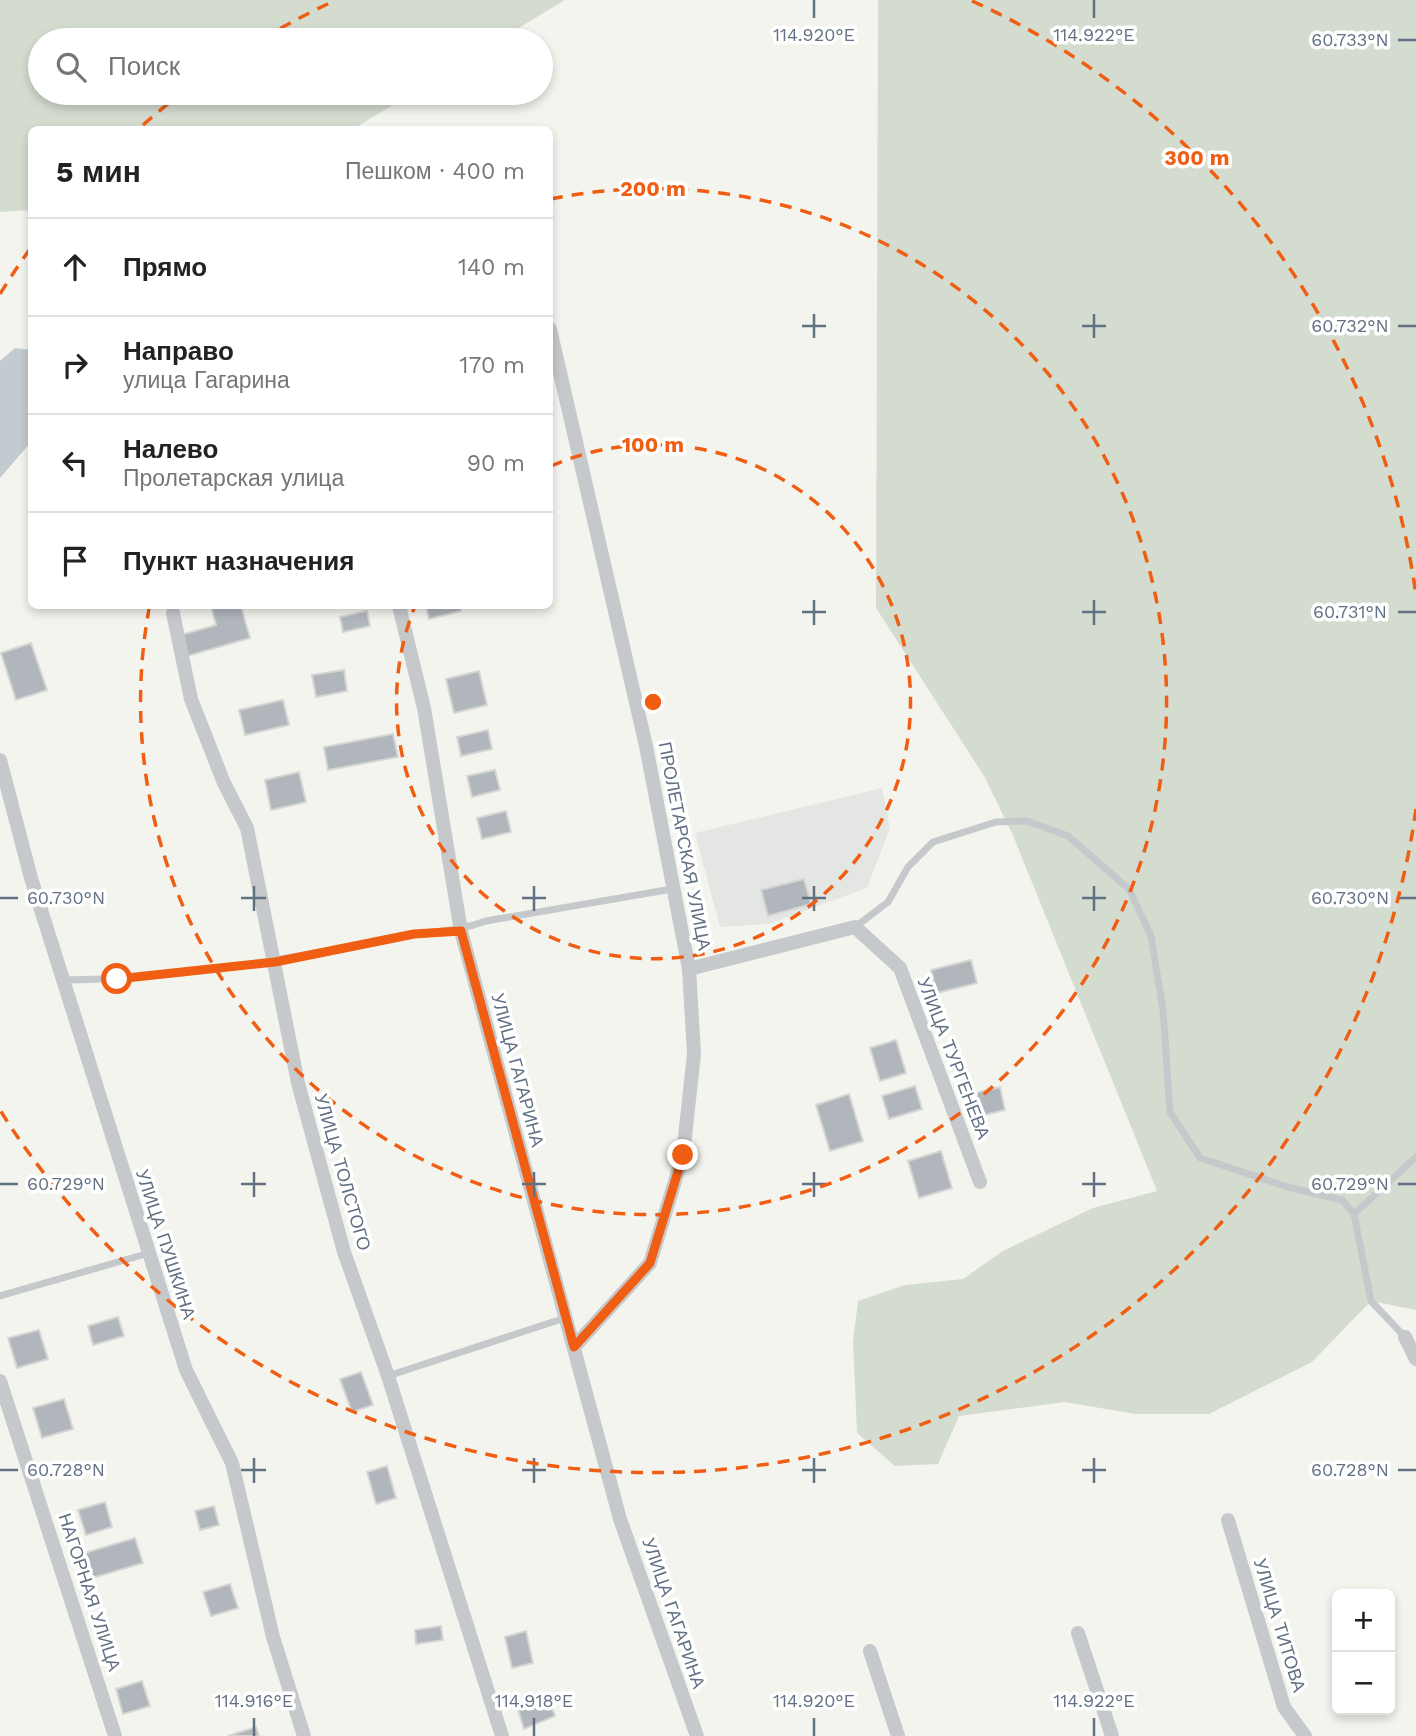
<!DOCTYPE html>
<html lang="ru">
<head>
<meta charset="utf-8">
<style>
  body { margin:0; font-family:"Work Sans",sans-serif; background:#f2f2f2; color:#222 }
  .controls { position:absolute; right:21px; bottom:21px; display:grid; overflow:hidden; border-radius:10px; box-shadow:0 4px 10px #0003 }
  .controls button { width:63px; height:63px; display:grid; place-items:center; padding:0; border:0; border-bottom:2px solid #e0e0e0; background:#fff; color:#222; font:35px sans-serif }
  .stop { position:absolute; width:21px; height:21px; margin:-16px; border:5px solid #f05e13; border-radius:50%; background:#fff }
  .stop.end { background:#f05e13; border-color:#fff; box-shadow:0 2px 7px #0008 }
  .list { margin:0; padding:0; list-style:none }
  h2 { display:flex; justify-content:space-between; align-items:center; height:91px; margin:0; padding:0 28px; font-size:30px }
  h2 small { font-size:23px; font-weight:400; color:#767676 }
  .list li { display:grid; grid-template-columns:46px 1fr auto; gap:21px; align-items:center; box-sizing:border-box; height:98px; padding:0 28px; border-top:2px solid #e0e0e0 }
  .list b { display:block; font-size:26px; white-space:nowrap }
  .list p { margin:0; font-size:23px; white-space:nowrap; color:#767676 }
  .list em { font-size:23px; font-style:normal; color:#767676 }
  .icon { flex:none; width:38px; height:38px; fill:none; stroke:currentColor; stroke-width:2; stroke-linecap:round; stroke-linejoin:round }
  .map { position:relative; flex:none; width:1416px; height:1736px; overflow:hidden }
  .search { position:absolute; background:#fff; box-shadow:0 4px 10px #0003; left:28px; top:28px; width:525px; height:77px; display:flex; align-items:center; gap:18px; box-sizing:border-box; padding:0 24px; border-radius:38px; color:#767676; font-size:26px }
  .panel { position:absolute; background:#fff; box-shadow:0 4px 10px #0003; left:28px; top:126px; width:525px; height:483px; border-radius:10px }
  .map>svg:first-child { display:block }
  .built { fill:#e4e6e3 }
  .green { fill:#d4dcd0 }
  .water { fill:#c3cbd1 }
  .building { fill:#b0b6bc; stroke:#d5d5d3; stroke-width:2 }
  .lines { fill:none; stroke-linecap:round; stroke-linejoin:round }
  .lane { stroke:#c6c9cc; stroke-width:7 }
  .street { stroke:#c6c9cc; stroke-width:14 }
  .route { stroke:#f05e13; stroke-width:9 }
  .ticks { fill:none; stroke:#617083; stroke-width:2.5 }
  .ring { fill:none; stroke:#f05e13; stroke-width:3.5; stroke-dasharray:12 9 }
  .labels { text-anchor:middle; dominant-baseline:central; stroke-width:7; stroke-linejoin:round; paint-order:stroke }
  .street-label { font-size:18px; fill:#617083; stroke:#fff }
  .ticks-label { font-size:18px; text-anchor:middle; fill:#617083; stroke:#fff; stroke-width:7; stroke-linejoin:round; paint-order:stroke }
  .centre { fill:#f05e13; stroke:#fff; stroke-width:3.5 }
  .ring-label { font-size:21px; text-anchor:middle; font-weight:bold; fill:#f05e13; stroke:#fff; stroke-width:7; stroke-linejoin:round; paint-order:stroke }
</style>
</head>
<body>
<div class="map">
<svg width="1416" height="1736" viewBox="0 0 1416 1736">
  <rect width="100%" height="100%" fill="#f4f4ef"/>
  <polygon class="built" points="882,788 890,828 867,888 769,924 720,927 695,833"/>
  <g class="green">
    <polygon points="0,0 565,0 499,40 40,40 40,93 413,93 353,129 32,130 31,210 0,212"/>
    <polygon points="878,0 1416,0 1416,1310 1371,1301 1312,1362 1209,1414 1135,1414 1065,1402 959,1416 938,1464 895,1466 857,1433 853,1342 858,1301 905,1285 963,1279 1003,1251 1093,1208 1157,1191 1012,833 984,776 876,608"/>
  </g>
  <polygon class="water" points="15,348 31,350 31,442 0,478 0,361"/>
  <g class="building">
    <polygon points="211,606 241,606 250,638 187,656 181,635 216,625"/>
    <polygon points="426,606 460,606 461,611 429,619"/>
    <polygon points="367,611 370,626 343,632 340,617"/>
    <polygon points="31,643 47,690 16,700 1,653"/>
    <polygon points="344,670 347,691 316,697 312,675"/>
    <polygon points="479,671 487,705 454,713 446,679"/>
    <polygon points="283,700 289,725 245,735 239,710"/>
    <polygon points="488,730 492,749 461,756 457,737"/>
    <polygon points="393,734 398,757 328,770 324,747"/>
    <polygon points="495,770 500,790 472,797 467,776"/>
    <polygon points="299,772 306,802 271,810 265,780"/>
    <polygon points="506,811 511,832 482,839 477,818"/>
    <polygon points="804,879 811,904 768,916 761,890"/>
    <polygon points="971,960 977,983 937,993 931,970"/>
    <polygon points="896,1040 906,1073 880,1081 870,1048"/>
    <polygon points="915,1086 922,1109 889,1119 882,1096"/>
    <polygon points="1000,1087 1005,1110 980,1116 975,1093"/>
    <polygon points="849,1094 863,1141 830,1151 816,1105"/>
    <polygon points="941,1151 952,1188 919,1198 908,1161"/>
    <polygon points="118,1317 124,1336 93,1345 88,1326"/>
    <polygon points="39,1330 48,1359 17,1368 8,1338"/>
    <polygon points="361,1372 373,1405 352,1412 340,1379"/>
    <polygon points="64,1399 73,1429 42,1438 33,1408"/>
    <polygon points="387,1466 396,1498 376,1504 367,1472"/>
    <polygon points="105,1502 112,1527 86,1535 78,1510"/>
    <polygon points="214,1506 219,1525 200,1530 195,1511"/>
    <polygon points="135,1538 143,1563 92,1578 85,1553"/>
    <polygon points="230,1584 238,1608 211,1616 203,1592"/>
    <polygon points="441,1626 443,1640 416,1644 415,1630"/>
    <polygon points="526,1631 533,1663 512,1668 505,1637"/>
    <polygon points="142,1681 150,1706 123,1714 116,1689"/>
    <polygon points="547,1694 555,1716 524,1729 517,1706"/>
    <polygon points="256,1727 259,1736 228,1736"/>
  </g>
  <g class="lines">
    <g class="lane">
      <polyline points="855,927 888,902 908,867 933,842 996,822 1027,821 1068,836 1129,889 1151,936 1163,1010 1170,1112 1200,1158 1288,1187 1342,1200 1354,1214 1371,1301 1405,1337"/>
      <path d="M63,980C176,979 287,960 397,937C430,931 454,933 486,921L672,889"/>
      <polyline points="1354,1214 1416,1157"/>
      <polyline points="0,1296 149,1253"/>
      <polyline points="388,1376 565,1318"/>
    </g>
    <g class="street">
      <polyline points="550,329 646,746 689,969 694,1054 683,1155 650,1263 574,1347"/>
      <polyline points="399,606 424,708 461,931 620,1519 697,1736"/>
      <polyline points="173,613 191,699 224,783 247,828 298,1083 344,1252 388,1376 502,1736"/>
      <polyline points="0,760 31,878 186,1370 232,1463 273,1637 304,1736"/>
      <polyline points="689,969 855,927 900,968 980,1182"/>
      <polyline points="1405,1337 1416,1359"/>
      <polyline points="0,1381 115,1736"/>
      <polyline points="1228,1520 1284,1707 1305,1736"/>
      <polyline points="1078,1633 1112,1736"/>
      <polyline points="870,1651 898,1736"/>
    </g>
  </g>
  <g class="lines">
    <polyline class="route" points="117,979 275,962 414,934 461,931 574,1347 650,1263 683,1155"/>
  </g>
  <path class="ticks" d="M814,0V18M1094,0V18M1398,40H1416M814,314V338M1094,314V338M802,326H826M1082,326H1106M1398,326H1416M814,600V625M1094,600V625M802,612H826M1082,612H1106M1398,612H1416M254,886V911M534,886V911M814,886V911M1094,886V911M0,898H18M241,898H266M522,898H546M802,898H826M1082,898H1106M1398,898H1416M254,1172V1197M534,1172V1197M814,1172V1197M1094,1172V1197M0,1184H18M241,1184H266M522,1184H546M802,1184H826M1082,1184H1106M1398,1184H1416M254,1458V1483M534,1458V1483M814,1458V1483M1094,1458V1483M0,1470H18M241,1470H266M522,1470H546M802,1470H826M1082,1470H1106M1398,1470H1416M254,1718V1736M534,1718V1736M814,1718V1736M1094,1718V1736"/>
  <g class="ring">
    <path d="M551 466A257 257 0 1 1 415 606"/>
    <path d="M551 199A513 513 0 1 1 149 609"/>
    <path d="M1416 809A770 770 0 0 1 0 1110M0 294A770 770 0 0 1 30 249M143 125A770 770 0 0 1 179 95M262 39A770 770 0 0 1 334 1M972 1A770 770 0 0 1 1416 595"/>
  </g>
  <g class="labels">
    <g class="street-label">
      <text transform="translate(685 846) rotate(79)">ПРОЛЕТАРСКАЯ УЛИЦА</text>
      <text transform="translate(954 1058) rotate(69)">УЛИЦА ТУРГЕНЕВА</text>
      <text transform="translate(518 1070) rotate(75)">УЛИЦА ГАГАРИНА</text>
      <text transform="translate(343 1172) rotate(74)">УЛИЦА ТОЛСТОГО</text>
      <text transform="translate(166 1244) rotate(72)">УЛИЦА ПУШКИНА</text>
      <text transform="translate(90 1592) rotate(72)">НАГОРНАЯ УЛИЦА</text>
      <text transform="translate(674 1613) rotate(71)">УЛИЦА ГАГАРИНА</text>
      <text transform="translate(1280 1625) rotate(73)">УЛИЦА ТИТОВА</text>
    </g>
  </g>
  <g class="ticks-label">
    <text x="814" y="41">114.920°E</text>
    <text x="1094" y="41">114.922°E</text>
    <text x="1350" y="46">60.733°N</text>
    <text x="1350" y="332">60.732°N</text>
    <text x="1350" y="618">60.731°N</text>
    <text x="66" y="904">60.730°N</text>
    <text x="1350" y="904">60.730°N</text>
    <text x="66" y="1190">60.729°N</text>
    <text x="1350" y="1190">60.729°N</text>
    <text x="66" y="1476">60.728°N</text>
    <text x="1350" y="1476">60.728°N</text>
    <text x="254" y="1707">114.916°E</text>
    <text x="534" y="1707">114.918°E</text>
    <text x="814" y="1707">114.920°E</text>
    <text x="1094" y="1707">114.922°E</text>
  </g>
  <circle cx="653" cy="702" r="10" class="centre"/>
  <g class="ring-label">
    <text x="1197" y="165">300 m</text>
    <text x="653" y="196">200 m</text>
    <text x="653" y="452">100 m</text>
  </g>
</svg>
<div class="controls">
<button>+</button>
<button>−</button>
</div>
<div class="stop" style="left:117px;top:979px"></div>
<div class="stop end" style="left:683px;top:1155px"></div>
<div class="search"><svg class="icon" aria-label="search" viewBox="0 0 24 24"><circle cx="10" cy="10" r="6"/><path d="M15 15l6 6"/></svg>Поиск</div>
<section class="panel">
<h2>5 мин<small>Пешком · 400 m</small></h2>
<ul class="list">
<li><svg class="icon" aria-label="ahead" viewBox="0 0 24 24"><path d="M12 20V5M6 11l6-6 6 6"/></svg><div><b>Прямо</b></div><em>140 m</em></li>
<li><svg class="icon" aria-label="right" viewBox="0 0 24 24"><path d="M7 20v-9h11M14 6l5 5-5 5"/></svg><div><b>Направо</b><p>улица Гагарина</p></div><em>170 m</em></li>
<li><svg class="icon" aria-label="left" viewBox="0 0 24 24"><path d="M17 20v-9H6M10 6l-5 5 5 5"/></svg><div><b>Налево</b><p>Пролетарская улица</p></div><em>90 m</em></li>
<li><svg class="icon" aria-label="arrive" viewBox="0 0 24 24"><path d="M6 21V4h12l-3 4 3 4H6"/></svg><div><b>Пункт назначения</b></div></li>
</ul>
</section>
</div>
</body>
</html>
